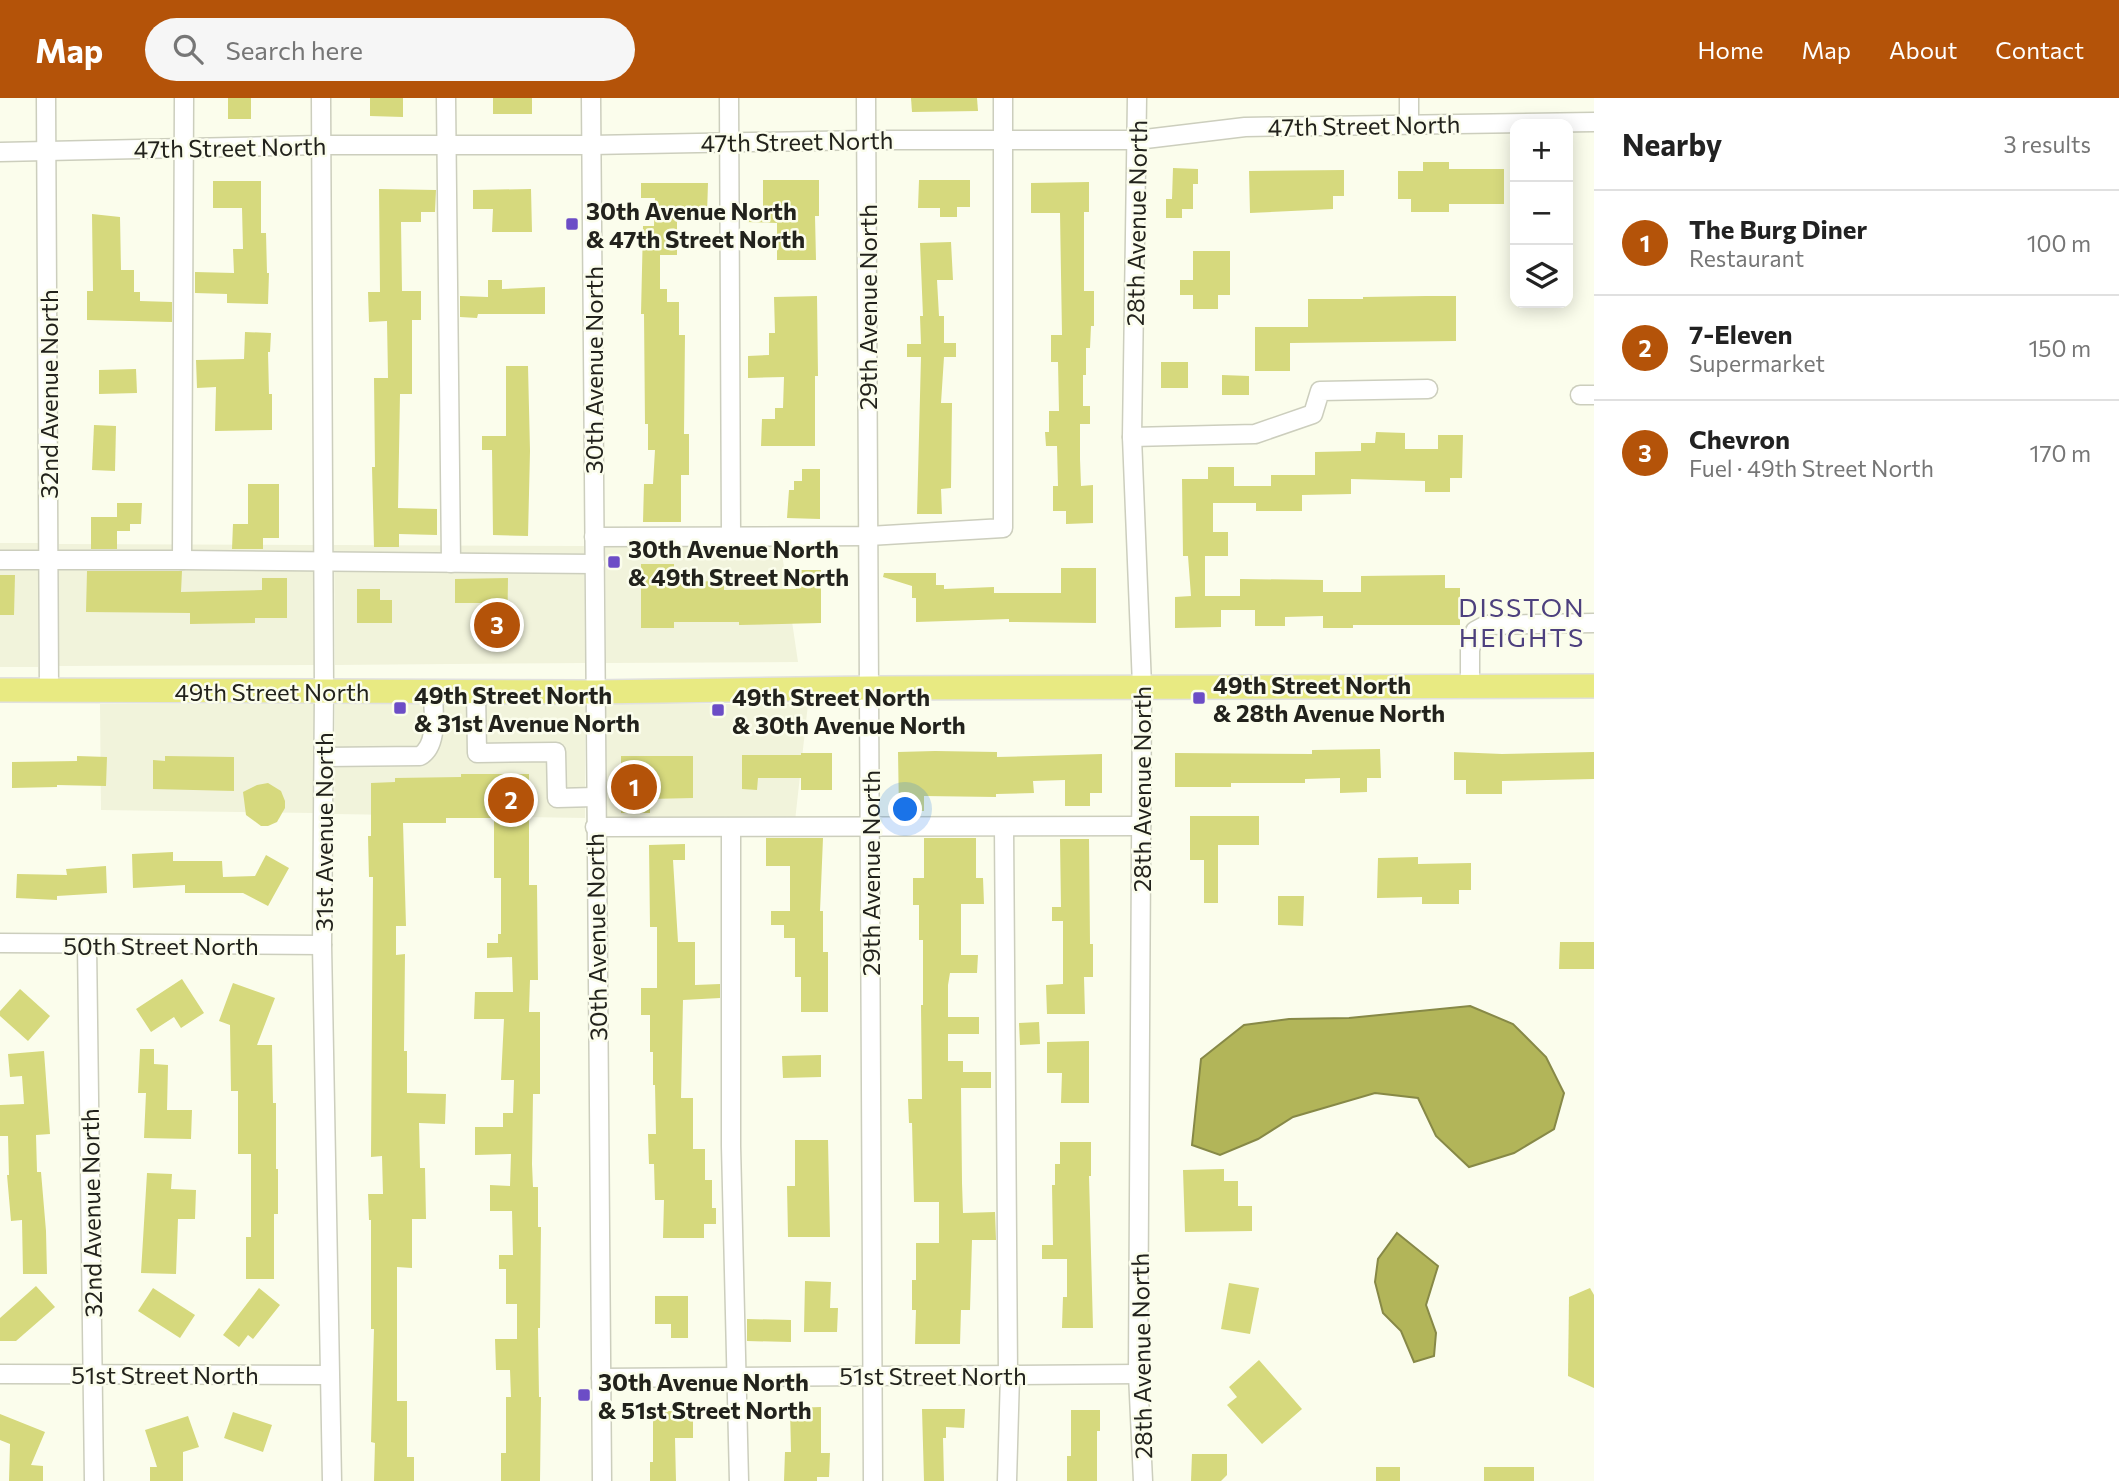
<!DOCTYPE html>
<html lang="en">
<head>
<meta charset="utf-8">
<style>
  body { margin:0; font-family:Commissioner,sans-serif; background:#f6f6f6; color:#222 }
  .controls { position:absolute; right:21px; top:21px; display:grid; overflow:hidden; border-radius:14px; box-shadow:0 4px 18px #0003 }
  .controls button { width:63px; height:63px; display:grid; place-items:center; padding:0; border:0; border-bottom:2px solid #e0e0e0; background:#fff; color:#222; font:35px sans-serif }
  .you { position:absolute; left:906px; top:712px; width:24px; height:24px; margin:-18px; border:5px solid #fff; border-radius:50%; background:#1a73e8; box-shadow:0 0 0 10px #1a73e833 }
  .badge { display:grid; place-items:center; width:46px; height:46px; border-radius:50%; background:#b45309; color:#fff; font-size:23px; font-weight:700 }
  .pin { position:absolute; translate:-50% -50%; border:4px solid #fff; box-shadow:0 2px 7px #0006 }
  .list { margin:0; padding:0; list-style:none }
  h2 { display:flex; justify-content:space-between; align-items:center; height:91px; margin:0; padding:0 28px; font-size:30px }
  h2 small { font-size:23px; font-weight:400; color:#767676 }
  .list li { display:grid; grid-template-columns:46px 1fr auto; gap:21px; align-items:center; box-sizing:border-box; height:105px; padding:0 28px; border-top:2px solid #e0e0e0 }
  .list b { display:block; font-size:26px; white-space:nowrap }
  .list p { margin:0; font-size:23px; white-space:nowrap; color:#767676 }
  .list em { font-size:23px; font-style:normal; color:#767676 }
  .icon { flex:none; width:38px; height:38px; fill:none; stroke:currentColor; stroke-width:2; stroke-linecap:round; stroke-linejoin:round }
  .map { position:relative; flex:none; width:1594px; height:1383px; overflow:hidden }
  header { display:flex; align-items:center; gap:42px; box-sizing:border-box; height:98px; padding:0 35px; background:#b45309; color:#fff }
  header strong { font-size:33px }
  nav { display:flex; gap:38px; margin-inline-start:auto; font-size:24px }
  .search { width:490px; height:63px; background:#f6f6f6; display:flex; align-items:center; gap:18px; box-sizing:border-box; padding:0 24px; border-radius:38px; color:#767676; font-size:26px }
  main { display:flex }
  aside { flex:1; background:#fff }
  .map>svg:first-child { display:block }
  .built { fill:#f1f3db }
  .water { fill:#b2b559; stroke:#878947; stroke-width:2 }
  .building { fill:#d6d97d }
  .lines { fill:none; stroke-linecap:round; stroke-linejoin:round }
  .minor-casing { stroke:#cccebd; stroke-width:21 }
  .major-casing { stroke:#e0e0df; stroke-width:26 }
  .minor { stroke:#fff; stroke-width:18 }
  .major { stroke:#e8ea82; stroke-width:23 }
  .poi-dot { fill:#6c4dc6; stroke:#fbfdec; stroke-width:2.5 }
  .labels { text-anchor:middle; dominant-baseline:central; stroke-width:5; stroke-linejoin:round; paint-order:stroke }
  .street-label { font-size:24px; fill:#22221c; stroke:#fbfdec }
  .poi-label { font-size:24px; font-weight:bold; fill:#22221c; stroke:#fbfdec; text-anchor:start }
  .neighbourhood-label { font-size:26px; letter-spacing:2px; fill:#4d407e; stroke:#fbfdec }
</style>
</head>
<body>
<header>
<strong>Map</strong>
<div class="search"><svg class="icon" aria-label="search" viewBox="0 0 24 24"><circle cx="10" cy="10" r="6"/><path d="M15 15l6 6"/></svg>Search here</div>
<nav><a>Home</a><a>Map</a><a>About</a><a>Contact</a></nav>
</header>
<main>
<div class="map">
<svg width="1594" height="1383" viewBox="0 0 1594 1383">
  <rect width="100%" height="100%" fill="#fbfdec"/>
  <g class="built">
    <rect x="0" y="445" width="38" height="124"/>
    <polygon points="59,446 313,447 314,567 59,568"/>
    <polygon points="334,447 584,448 585,565 335,567"/>
    <polygon points="605,448 781,449 798,564 606,565"/>
    <polygon points="100,606 314,606 313,715 101,712"/>
    <polygon points="335,606 585,606 585,720 334,716"/>
    <polygon points="606,606 808,606 795,723 606,720"/>
  </g>
  <g class="water">
    <polygon points="1470,908 1513,926 1546,959 1564,995 1554,1031 1514,1055 1469,1069 1436,1038 1418,1000 1375,995 1293,1019 1258,1041 1220,1057 1192,1047 1201,961 1244,927 1289,921 1349,920"/>
    <polygon points="1397,1135 1438,1168 1426,1207 1436,1235 1434,1258 1414,1264 1401,1233 1383,1215 1375,1184 1378,1161"/>
  </g>
  <g class="building">
    <rect x="228" y="0" width="23" height="21"/>
    <polygon points="370,0 403,0 403,19 370,18"/>
    <rect x="493" y="0" width="39" height="16"/>
    <polygon points="911,0 977,0 978,13 912,14"/>
    <polygon points="1423,64 1449,64 1449,71 1504,71 1504,106 1449,106 1449,114 1411,114 1411,101 1398,101 1398,73 1423,73"/>
    <polygon points="1173,70 1198,71 1198,86 1193,86 1193,111 1182,111 1182,120 1166,120 1166,101 1172,101"/>
    <polygon points="1344,72 1344,98 1333,98 1333,111 1250,115 1249,73"/>
    <polygon points="763,82 819,82 819,118 815,118 816,162 777,162 777,125 745,124 745,110 763,110"/>
    <polygon points="919,82 970,82 970,109 957,109 957,119 940,119 940,110 918,110"/>
    <polygon points="213,83 261,83 261,135 266,135 267,175 269,175 268,206 227,205 227,196 195,195 195,174 234,175 233,151 243,151 242,110 213,110"/>
    <polygon points="1089,84 1089,114 1084,114 1084,193 1094,193 1094,228 1091,228 1090,250 1086,250 1086,277 1083,277 1083,308 1090,308 1090,326 1080,326 1080,361 1081,388 1093,387 1093,425 1066,426 1066,413 1053,413 1053,388 1058,388 1057,348 1046,348 1045,334 1049,334 1049,313 1059,313 1058,264 1051,264 1051,237 1062,237 1060,115 1031,115 1031,85"/>
    <polygon points="641,85 708,85 707,116 677,116 677,157 660,157 660,191 667,191 667,204 679,204 679,237 685,237 684,336 689,336 689,377 681,377 681,424 643,424 644,386 653,386 655,352 648,352 648,326 645,326 644,216 641,216 643,128 654,128 655,100 641,100"/>
    <polygon points="379,91 436,92 435,114 421,114 421,124 401,124 402,193 421,193 421,222 412,222 412,296 400,296 398,410 437,411 437,437 399,436 399,449 374,449 372,369 375,369 374,280 388,280 387,223 369,224 368,194 380,194"/>
    <polygon points="531,91 532,134 492,134 493,111 473,111 473,92"/>
    <polygon points="92,116 120,119 121,172 134,172 134,194 140,194 140,203 172,204 172,224 87,222 87,193 93,193"/>
    <polygon points="951,144 953,182 937,182 939,218 944,218 944,245 956,245 956,259 944,259 941,305 952,305 951,390 941,391 942,416 917,416 921,259 907,259 907,246 921,246 920,218 923,218 920,145"/>
    <polygon points="1193,153 1230,153 1230,197 1218,197 1218,211 1193,211 1193,197 1180,197 1180,182 1193,182"/>
    <polygon points="488,182 502,182 502,191 545,189 545,216 478,216 477,220 460,219 460,198 488,199"/>
    <polygon points="817,198 818,278 815,278 815,348 761,348 762,321 775,321 775,310 783,310 784,279 748,280 748,258 769,257 769,235 775,235 774,199"/>
    <polygon points="1426,198 1456,198 1456,243 1290,245 1290,273 1255,273 1255,229 1308,229 1308,201 1363,201 1363,199"/>
    <polygon points="245,234 271,235 270,254 268,254 269,296 272,296 272,332 215,333 216,289 197,290 196,262 244,261"/>
    <rect x="1161" y="264" width="27" height="26"/>
    <polygon points="506,268 528,268 530,353 528,438 493,437 492,352 482,352 482,338 506,338"/>
    <polygon points="136,271 137,295 99,296 99,272"/>
    <polygon points="1222,277 1249,278 1249,297 1222,297"/>
    <polygon points="94,327 116,328 115,373 92,372"/>
    <polygon points="1376,334 1405,335 1405,351 1438,351 1438,337 1463,337 1462,380 1450,380 1450,394 1425,394 1425,383 1351,381 1351,396 1302,397 1302,413 1256,413 1256,405 1213,405 1213,434 1228,434 1228,458 1205,458 1205,498 1240,498 1240,481 1323,482 1323,494 1361,494 1361,478 1445,477 1445,490 1460,490 1460,527 1353,527 1353,530 1323,530 1323,518 1285,519 1285,528 1255,528 1255,512 1221,512 1221,529 1175,530 1175,499 1191,498 1188,458 1183,458 1182,381 1208,381 1208,369 1234,369 1234,388 1271,388 1271,377 1315,377 1315,354 1361,353 1361,345 1375,345"/>
    <polygon points="802,371 820,371 820,421 787,420 789,392 794,392 794,383 802,383"/>
    <polygon points="248,386 279,386 279,440 263,440 263,451 232,451 233,426 248,426"/>
    <polygon points="117,405 142,405 141,426 130,426 130,433 117,433 117,451 91,451 91,419 117,419"/>
    <polygon points="641,466 674,466 674,484 724,483 724,492 796,491 796,472 821,472 821,525 739,527 739,524 674,524 674,530 641,530"/>
    <polygon points="1061,470 1096,470 1096,525 1009,524 1009,521 916,524 916,500 912,500 912,488 883,479 884,475 936,475 936,487 944,487 944,491 994,489 994,495 1061,495"/>
    <polygon points="87,473 182,473 181,494 262,492 262,480 287,480 287,520 255,520 255,525 190,526 190,515 86,514"/>
    <polygon points="0,477 15,477 14,517 0,517"/>
    <polygon points="508,480 507,549 487,549 487,505 455,505 455,481"/>
    <polygon points="357,491 380,491 380,502 392,502 392,525 357,525"/>
    <polygon points="1380,651 1381,680 1367,680 1367,694 1340,695 1340,680 1305,681 1305,685 1231,685 1231,689 1175,689 1175,655 1312,656 1312,652"/>
    <polygon points="935,653 997,654 997,659 1102,656 1102,695 1090,695 1090,708 1065,708 1065,682 1033,683 1034,695 996,696 996,699 924,698 924,713 899,713 898,654"/>
    <polygon points="1454,654 1502,656 1594,654 1594,681 1502,683 1502,696 1466,696 1466,682 1454,682"/>
    <polygon points="801,655 832,655 832,692 801,692 801,680 758,680 757,692 742,691 742,657 801,657"/>
    <polygon points="77,658 107,659 106,688 57,687 57,689 12,690 12,664 77,663"/>
    <polygon points="165,658 234,659 234,693 153,691 153,662 165,663"/>
    <polygon points="621,658 693,658 693,700 650,701 650,715 621,715"/>
    <polygon points="461,676 529,676 529,787 537,787 538,882 530,882 529,914 540,914 540,996 533,996 532,1066 533,1089 538,1089 538,1129 541,1129 540,1230 538,1230 539,1299 541,1299 540,1383 501,1383 501,1355 506,1355 506,1299 511,1299 510,1272 496,1272 495,1241 517,1241 517,1206 506,1206 506,1171 499,1171 499,1157 513,1157 512,1113 490,1113 490,1087 510,1088 511,1056 475,1057 475,1029 503,1029 503,1015 513,1015 514,982 501,982 504,921 474,921 475,894 513,894 512,859 487,860 487,845 498,845 498,836 501,836 501,780 494,780 494,720 446,720 446,725 403,725 406,828 396,828 396,857 405,856 404,953 407,953 407,995 446,996 445,1026 419,1025 420,1070 425,1070 426,1121 412,1121 412,1170 397,1169 397,1303 407,1303 407,1359 414,1359 414,1383 374,1383 375,1345 371,1344 374,1231 371,1231 371,1122 369,1122 368,1096 383,1096 382,1058 371,1059 373,779 369,779 368,738 371,738 371,685 395,684 395,680 461,679"/>
    <polygon points="268,685 281,693 285,703 285,710 277,724 268,728 261,728 246,717 243,694 257,687"/>
    <polygon points="1190,718 1259,718 1259,747 1218,747 1218,805 1204,805 1204,762 1190,762"/>
    <polygon points="766,740 823,740 820,813 823,813 823,854 828,854 828,914 801,914 801,879 795,879 795,840 784,840 784,827 771,827 771,813 790,813 790,768 766,768"/>
    <polygon points="924,740 976,740 976,780 983,780 984,806 961,806 961,857 978,857 977,875 950,875 948,887 948,919 979,919 979,936 948,936 948,963 963,963 963,974 991,974 991,990 961,990 962,1085 963,1115 995,1114 996,1142 972,1142 970,1212 961,1212 960,1246 915,1246 916,1212 912,1212 912,1182 916,1182 916,1145 939,1145 939,1104 914,1104 912,1025 909,1025 908,1001 922,1001 921,907 923,907 923,842 919,842 919,807 913,807 913,780 924,780"/>
    <polygon points="1060,741 1089,741 1090,846 1093,846 1093,879 1084,879 1085,916 1047,916 1046,887 1063,886 1063,823 1052,823 1052,809 1061,809"/>
    <polygon points="685,746 685,762 673,762 678,844 695,844 695,887 720,886 720,900 683,902 681,1000 693,1000 693,1051 705,1051 705,1082 712,1082 712,1110 716,1110 716,1126 704,1126 704,1140 663,1140 664,1102 655,1102 654,1066 649,1066 648,1036 656,1036 655,987 653,987 653,954 650,954 650,917 641,917 641,890 657,890 657,829 650,829 649,747"/>
    <polygon points="173,754 173,763 222,763 223,779 255,778 266,757 289,770 268,808 243,795 185,795 185,787 133,790 132,756"/>
    <polygon points="1418,759 1418,766 1471,765 1471,792 1459,792 1459,806 1422,806 1422,799 1377,800 1378,760"/>
    <polygon points="106,768 107,795 57,798 57,802 16,800 17,776 67,777 66,771"/>
    <polygon points="1278,798 1304,798 1303,828 1278,827"/>
    <polygon points="1560,844 1594,844 1594,871 1559,871"/>
    <polygon points="182,881 204,915 181,930 174,919 151,934 136,911"/>
    <polygon points="233,885 275,900 257,947 272,947 273,1005 276,1005 276,1071 278,1071 278,1116 274,1116 274,1181 246,1181 246,1139 251,1139 251,1056 238,1056 238,993 231,993 230,927 219,923"/>
    <polygon points="20,891 50,918 28,943 0,918 0,913"/>
    <polygon points="1039,924 1040,946 1020,947 1019,925"/>
    <polygon points="1089,943 1089,1005 1061,1005 1062,975 1047,975 1047,944"/>
    <polygon points="140,951 154,951 154,966 168,967 167,1012 192,1012 191,1041 144,1040 146,995 138,995"/>
    <polygon points="44,953 50,1036 36,1037 37,1074 41,1074 46,1133 47,1176 23,1176 22,1122 11,1123 7,1077 9,1077 8,1038 0,1038 0,1007 24,1006 22,978 10,979 8,956"/>
    <polygon points="821,957 821,979 783,980 782,958"/>
    <polygon points="795,1042 828,1042 830,1139 788,1139 787,1088 795,1088"/>
    <polygon points="1060,1044 1091,1044 1091,1078 1089,1078 1093,1230 1062,1230 1063,1199 1067,1199 1067,1161 1042,1161 1042,1147 1053,1147 1052,1087 1055,1087 1055,1066 1060,1066"/>
    <polygon points="1224,1071 1224,1083 1238,1083 1238,1108 1252,1108 1252,1133 1185,1134 1183,1072"/>
    <polygon points="147,1075 172,1076 171,1091 196,1092 195,1121 178,1121 176,1176 141,1175"/>
    <polygon points="805,1183 831,1184 830,1210 838,1210 837,1234 804,1234"/>
    <polygon points="1229,1185 1259,1190 1250,1236 1221,1231"/>
    <polygon points="36,1188 55,1209 16,1243 0,1243 0,1220"/>
    <polygon points="153,1190 195,1217 180,1240 138,1213"/>
    <polygon points="259,1190 280,1207 253,1241 248,1237 239,1249 223,1237"/>
    <polygon points="1590,1190 1594,1197 1594,1290 1568,1278 1569,1199"/>
    <polygon points="655,1198 688,1198 688,1240 671,1240 671,1226 655,1226"/>
    <polygon points="747,1221 791,1222 791,1244 747,1243"/>
    <polygon points="1259,1262 1302,1311 1262,1346 1227,1307 1237,1299 1229,1289"/>
    <polygon points="821,1309 821,1355 830,1355 829,1379 817,1379 817,1383 784,1383 785,1354 791,1354 790,1310"/>
    <polygon points="922,1311 965,1311 964,1330 946,1329 946,1340 943,1340 944,1383 924,1383"/>
    <polygon points="1071,1312 1100,1312 1100,1333 1097,1333 1097,1383 1067,1383 1067,1358 1071,1358"/>
    <polygon points="653,1313 693,1313 693,1340 675,1340 676,1383 650,1383 650,1364 653,1364"/>
    <polygon points="233,1314 272,1327 263,1354 224,1340"/>
    <polygon points="0,1316 45,1334 31,1367 43,1368 43,1383 9,1383 10,1346 0,1342"/>
    <polygon points="188,1318 199,1349 183,1354 183,1383 150,1383 150,1369 157,1369 145,1332"/>
    <polygon points="1192,1356 1227,1356 1227,1377 1221,1383 1191,1383"/>
    <rect x="1376" y="1369" width="24" height="14"/>
    <rect x="1484" y="1369" width="50" height="14"/>
  </g>
  <g class="lines">
    <g class="minor-casing">
      <g id="minor">
        <polyline points="46,0 49,592"/>
        <polyline points="321,0 324,593 322,847 332,1383"/>
        <polyline points="446,0 451,465"/>
        <polyline points="591,0 602,1383"/>
        <polyline points="729,0 731,438"/>
        <polyline points="866,0 873,1383"/>
        <polyline points="1137,0 1132,339 1142,588 1138,1276 1143,1383"/>
        <polyline points="1409,0 1409,26"/>
        <polyline points="0,54 321,47 591,47 866,42 1137,42 1245,29 1594,24"/>
        <polyline points="1580,297 1594,297"/>
        <polyline points="1132,339 1255,336 1313,316 1320,293 1428,291"/>
        <polyline points="594,439 869,438 1003,430 1003,0"/>
        <polyline points="0,462 182,462 595,466"/>
        <polyline points="182,462 184,0"/>
        <polyline points="1470,588 1470,552 1475,533 1486,527 1594,525"/>
        <polyline points="476,594 477,655 556,654 557,700 595,699"/>
        <path d="M324,659L420,658C439,647 433,613 433,594"/>
        <polyline points="595,729 1141,728"/>
        <polyline points="1004,729 1008,1277"/>
        <polyline points="731,730 731,1048 739,1383"/>
        <polyline points="0,845 322,847"/>
        <polyline points="87,846 94,1383"/>
        <polyline points="0,1276 329,1277"/>
        <polyline points="601,1280 1138,1276"/>
        <polyline points="1007,1383 1010,1277"/>
      </g>
    </g>
    <g class="major-casing">
      <polyline id="major" points="0,592 595,594 870,590 1594,588"/>
    </g>
    <use href="#minor" class="minor"/>
    <use href="#major" class="major"/>
  </g>
  <g class="poi-dot">
    <rect x="565" y="119" width="14" height="14" rx="3.5"/>
    <rect x="607" y="457" width="14" height="14" rx="3.5"/>
    <rect x="1192" y="593" width="14" height="14" rx="3.5"/>
    <rect x="393" y="603" width="14" height="14" rx="3.5"/>
    <rect x="711" y="605" width="14" height="14" rx="3.5"/>
    <rect x="577" y="1290" width="14" height="14" rx="3.5"/>
  </g>
  <g class="labels">
    <g class="street-label">
      <text transform="translate(1364 27) rotate(-1)">47th Street North</text>
      <text transform="translate(797 43) rotate(-1)">47th Street North</text>
      <text transform="translate(230 49) rotate(-1)">47th Street North</text>
      <text transform="translate(1136 125) rotate(-89)">28th Avenue North</text>
      <text transform="translate(867 209) rotate(-90)">29th Avenue North</text>
      <text transform="translate(593 272) rotate(-90)">30th Avenue North</text>
      <text transform="translate(48 296) rotate(-90)">32nd Avenue North</text>
      <text x="272" y="593">49th Street North</text>
      <text transform="translate(1141 691) rotate(-90)">28th Avenue North</text>
      <text transform="translate(323 734) rotate(-90)">31st Avenue North</text>
      <text transform="translate(870 775) rotate(-90)">29th Avenue North</text>
      <text transform="translate(596 839) rotate(-91)">30th Avenue North</text>
      <text x="161" y="847">50th Street North</text>
      <text transform="translate(91 1115) rotate(-91)">32nd Avenue North</text>
      <text transform="translate(1141 1258) rotate(-91)">28th Avenue North</text>
      <text x="165" y="1276">51st Street North</text>
      <text x="933" y="1277">51st Street North</text>
    </g>
    <g class="poi-label">
      <text x="586" y="112">30th Avenue North<tspan x="586" dy="28">&amp; 47th Street North</tspan></text>
      <text x="628" y="450">30th Avenue North<tspan x="628" dy="28">&amp; 49th Street North</tspan></text>
      <text x="1213" y="586">49th Street North<tspan x="1213" dy="28">&amp; 28th Avenue North</tspan></text>
      <text x="414" y="596">49th Street North<tspan x="414" dy="28">&amp; 31st Avenue North</tspan></text>
      <text x="732" y="598">49th Street North<tspan x="732" dy="28">&amp; 30th Avenue North</tspan></text>
      <text x="598" y="1283">30th Avenue North<tspan x="598" dy="28">&amp; 51st Street North</tspan></text>
    </g>
    <g class="neighbourhood-label">
      <text x="1522" y="508">DISSTON<tspan x="1522" dy="30">HEIGHTS</tspan></text>
    </g>
  </g>
</svg>
<div class="controls">
<button>+</button>
<button>−</button>
<button><svg class="icon" aria-label="layers" viewBox="0 0 24 24"><path d="M12 4l9 5-9 5-9-5zM3 14l9 5 9-5"/></svg></button>
</div>
<div class="you"></div>
<div class="pin badge" style="left:634px;top:689px">1</div>
<div class="pin badge" style="left:511px;top:702px">2</div>
<div class="pin badge" style="left:497px;top:527px">3</div>
</div>
<aside>
<h2>Nearby<small>3 results</small></h2>
<ul class="list">
<li><span class="badge">1</span><div><b>The Burg Diner</b><p>Restaurant</p></div><em>100 m</em></li>
<li><span class="badge">2</span><div><b>7-Eleven</b><p>Supermarket</p></div><em>150 m</em></li>
<li><span class="badge">3</span><div><b>Chevron</b><p>Fuel · 49th Street North</p></div><em>170 m</em></li>
</ul>
</aside>
</main>
</body>
</html>
